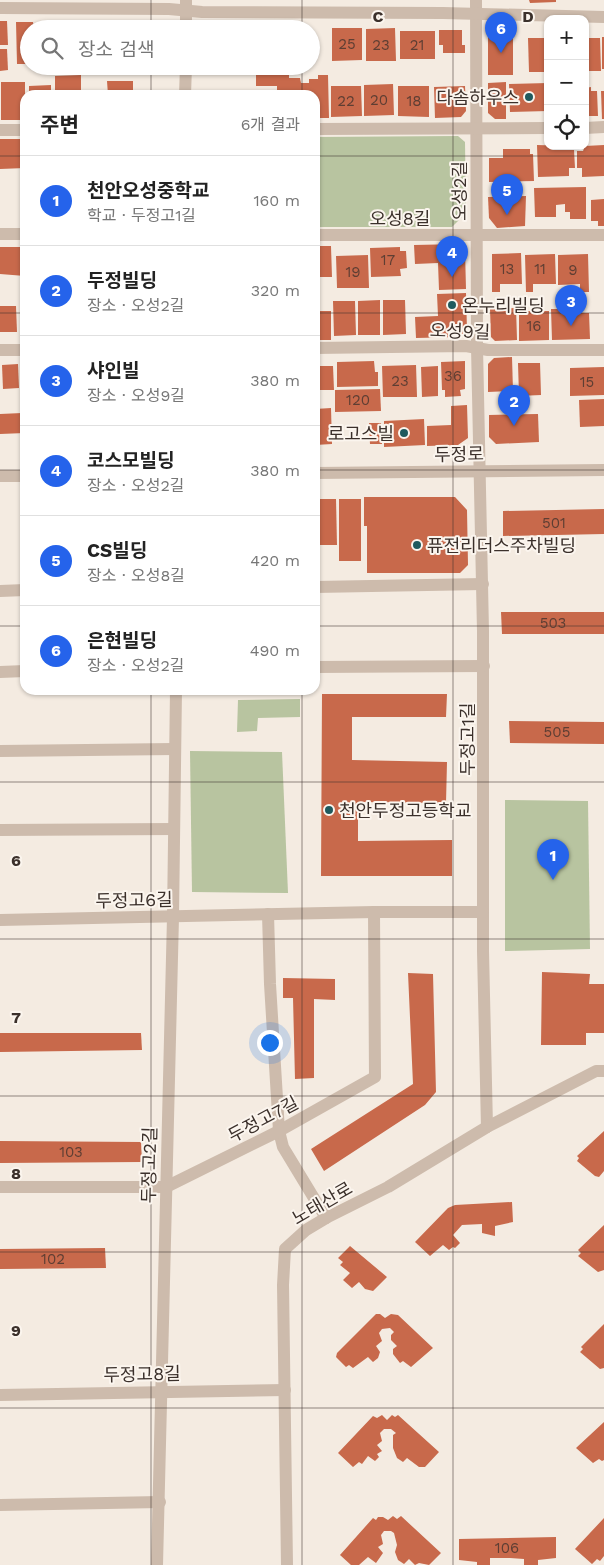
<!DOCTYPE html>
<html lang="ko">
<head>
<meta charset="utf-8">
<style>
  body { margin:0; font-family:"Work Sans","Noto Sans KR",sans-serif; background:#f6f6f6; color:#222 }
  .controls { position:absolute; right:15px; top:15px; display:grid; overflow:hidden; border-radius:10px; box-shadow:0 1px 4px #0004 }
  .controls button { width:45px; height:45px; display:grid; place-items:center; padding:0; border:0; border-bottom:1px solid #e0e0e0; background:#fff; color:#222; font:25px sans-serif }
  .you { position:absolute; left:269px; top:1042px; width:18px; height:18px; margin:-12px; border:4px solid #fff; border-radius:50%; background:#1a73e8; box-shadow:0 0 0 8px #1a73e833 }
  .badge { display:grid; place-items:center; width:32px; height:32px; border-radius:50%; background:#2563eb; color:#fff; font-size:16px; font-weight:700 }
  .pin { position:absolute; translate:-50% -41px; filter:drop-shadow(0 1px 2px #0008) }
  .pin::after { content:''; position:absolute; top:26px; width:18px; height:15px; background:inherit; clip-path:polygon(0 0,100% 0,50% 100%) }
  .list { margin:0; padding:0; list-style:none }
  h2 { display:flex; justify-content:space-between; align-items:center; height:65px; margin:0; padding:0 20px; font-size:21px }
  h2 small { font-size:16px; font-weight:400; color:#767676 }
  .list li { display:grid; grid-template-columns:32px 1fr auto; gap:15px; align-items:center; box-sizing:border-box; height:90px; padding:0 20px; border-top:1px solid #e0e0e0 }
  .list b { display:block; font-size:19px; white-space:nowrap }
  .list p { margin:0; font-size:16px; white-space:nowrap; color:#767676 }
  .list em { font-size:16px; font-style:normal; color:#767676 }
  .icon { flex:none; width:28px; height:28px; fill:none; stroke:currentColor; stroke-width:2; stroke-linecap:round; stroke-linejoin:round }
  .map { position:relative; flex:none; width:604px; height:1565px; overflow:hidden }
  .search { position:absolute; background:#fff; box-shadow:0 1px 4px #0004; left:20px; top:20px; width:300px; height:55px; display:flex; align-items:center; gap:12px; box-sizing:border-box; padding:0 18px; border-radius:28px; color:#767676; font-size:19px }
  .panel { position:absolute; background:#fff; box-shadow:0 1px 4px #0004; left:20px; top:90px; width:300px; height:605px; border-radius:15px }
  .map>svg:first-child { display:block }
  .green { fill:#b8c4a0 }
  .building { fill:#c8694b }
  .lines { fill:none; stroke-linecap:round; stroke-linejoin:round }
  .minor { stroke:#cdbbac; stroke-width:12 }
  .grid { fill:none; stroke:#3b302b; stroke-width:1; stroke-opacity:0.55 }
  .poi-dot { fill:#1f5a5e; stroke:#fbf5ee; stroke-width:2 }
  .labels { text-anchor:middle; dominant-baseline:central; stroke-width:4; stroke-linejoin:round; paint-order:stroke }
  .number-label { font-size:15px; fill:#5e3e33 }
  .poi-label { font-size:18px; fill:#3b302b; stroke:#fbf5ee; text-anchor:start }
  .street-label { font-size:18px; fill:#3b302b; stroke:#fbf5ee }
  .grid-label { font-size:16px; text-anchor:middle; font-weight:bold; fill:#3b302b; stroke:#fbf5ee; stroke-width:4; stroke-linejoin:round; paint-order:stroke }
</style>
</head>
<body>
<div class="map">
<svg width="604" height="1565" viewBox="0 0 604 1565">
  <rect width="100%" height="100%" fill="#f4ebe1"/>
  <g class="green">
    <polygon points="458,136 465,142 466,213 452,227 315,227 315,137"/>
    <polygon points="300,699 300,717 258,718 257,731 237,732 238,700"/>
    <polygon points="190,751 282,752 288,893 192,892"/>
    <polygon points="505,800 588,801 590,949 505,951"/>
  </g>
  <g class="building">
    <polygon points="529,0 556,0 556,2 530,3"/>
    <polygon points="0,21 7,21 8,45 0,45"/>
    <polygon points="16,22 33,22 34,29 29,29 29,39 24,39 24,48 29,48 29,64 17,64"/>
    <polygon points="132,22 132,29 111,29 111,23"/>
    <polygon points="166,22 167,29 137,29 137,23"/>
    <rect x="85" y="23" width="21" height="6"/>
    <polygon points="332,28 362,28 362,60 332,61"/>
    <polygon points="395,28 396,61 366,61 366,29"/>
    <polygon points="439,30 462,30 462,45 465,45 465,53 443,53 443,45 439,45"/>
    <rect x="488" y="30" width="25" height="45"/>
    <rect x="400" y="31" width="35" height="28"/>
    <rect x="602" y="37" width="2" height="32"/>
    <polygon points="528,38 548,38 548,72 529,72"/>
    <polygon points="585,38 600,38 601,71 585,71"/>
    <polygon points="0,49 7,49 8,70 0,71"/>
    <polygon points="66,66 82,66 83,70 66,71"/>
    <polygon points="87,66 103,66 103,71 87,70"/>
    <polygon points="256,66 276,66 277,73 289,73 289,78 300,78 301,83 309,83 309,79 318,79 318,75 328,75 329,118 315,118 315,95 277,95 277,86 256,86"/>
    <polygon points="81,75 81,95 55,95 55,76"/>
    <polygon points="107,81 133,81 133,91 126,91 126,95 108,95"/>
    <rect x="1" y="82" width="24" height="38"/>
    <polygon points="506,82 506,119 495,119 488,113 488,83"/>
    <polygon points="548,83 548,111 510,112 509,84"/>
    <polygon points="393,84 394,115 364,116 364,85"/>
    <polygon points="51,85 51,95 29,95 29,86"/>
    <polygon points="331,86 361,86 362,116 331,117"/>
    <polygon points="398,86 429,86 429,117 398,116"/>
    <polygon points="465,86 466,111 461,117 435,118 434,87"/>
    <polygon points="591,87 591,91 597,91 598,116 585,116 585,88"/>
    <polygon points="601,91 604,91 604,119 602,119"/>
    <polygon points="0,139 24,139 25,168 0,169"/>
    <polygon points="537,145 569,146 569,150 574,150 575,168 569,168 569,176 538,177"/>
    <polygon points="604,145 604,176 582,177 582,168 577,168 577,151 583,151 585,146"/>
    <polygon points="503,149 530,149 530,154 533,154 534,181 489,182 489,158 503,158"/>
    <polygon points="586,187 586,219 570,219 570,212 565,212 565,204 556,205 556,217 535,217 534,188"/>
    <polygon points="526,196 525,226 497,228 489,218 488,197"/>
    <polygon points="604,199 604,226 598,226 598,221 591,221 591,200"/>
    <polygon points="460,244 465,250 466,289 439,290 438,263 415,264 414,245"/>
    <polygon points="315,246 331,246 332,277 315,277"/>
    <polygon points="0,247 25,247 25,276 0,274"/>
    <polygon points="400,247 400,251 406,251 407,268 400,269 401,276 371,277 370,248"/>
    <polygon points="521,253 522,284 500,284 500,292 492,292 492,254"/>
    <polygon points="555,254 556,284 533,284 533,292 526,292 525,255"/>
    <polygon points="588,254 589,292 580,292 580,284 558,285 558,255"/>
    <polygon points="368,255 369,288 337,288 336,256"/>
    <polygon points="466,293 467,331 459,337 416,338 415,317 438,316 437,294"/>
    <polygon points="380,300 380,335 358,335 358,301"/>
    <polygon points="383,300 405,300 406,334 383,335"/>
    <polygon points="333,301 355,301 356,335 334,336"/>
    <polygon points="0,306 16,306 17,332 0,332"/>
    <polygon points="516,308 517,340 495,341 491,337 490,309"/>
    <polygon points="551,309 582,309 582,313 589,313 590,339 552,340"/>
    <rect x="315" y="311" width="16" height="29"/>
    <polygon points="519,311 549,311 549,340 519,341"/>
    <polygon points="21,315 25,315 25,339 22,339"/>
    <polygon points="512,357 513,391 488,392 488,364 494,358"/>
    <polygon points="374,361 375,372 378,372 378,386 337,387 337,362"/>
    <polygon points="465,361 465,389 460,390 461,396 445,397 445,390 442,390 441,362"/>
    <polygon points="518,363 540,363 541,395 519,396"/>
    <polygon points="18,364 19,388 3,389 2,365"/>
    <rect x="20" y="364" width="5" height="20"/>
    <polygon points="416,365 417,397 383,397 382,366"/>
    <polygon points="315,366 333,366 334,390 315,390"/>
    <polygon points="438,366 438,396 422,397 421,367"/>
    <polygon points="604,367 604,395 570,396 570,368"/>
    <polygon points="380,389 381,411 335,412 335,390"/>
    <polygon points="21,390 25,390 25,433 0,434 0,414 22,413"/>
    <polygon points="604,399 604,426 580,427 579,400"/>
    <polygon points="467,405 468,438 458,445 427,446 427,426 451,425 451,406"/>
    <polygon points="331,408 332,444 315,445 315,409"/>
    <polygon points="538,414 539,442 496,444 489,437 489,415"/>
    <polygon points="424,419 425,445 384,447 384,421"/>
    <polygon points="369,423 381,423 382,444 370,444"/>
    <polygon points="364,497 455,497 467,510 468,565 460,573 367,573 367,526 364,526"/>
    <polygon points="315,499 336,499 337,545 315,545"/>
    <rect x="339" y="499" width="22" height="62"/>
    <polygon points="604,509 604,534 503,536 503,511"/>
    <polygon points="501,612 604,612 604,634 502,634"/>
    <polygon points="322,694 447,694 446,717 352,717 352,760 447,762 446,803 358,802 358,841 452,840 452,876 321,876"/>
    <polygon points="509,721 604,722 604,744 510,743"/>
    <polygon points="542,972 590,974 589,984 604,984 604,1033 586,1033 586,1045 541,1045"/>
    <polygon points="408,973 433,974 436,1092 425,1105 324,1171 311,1149 413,1084"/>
    <polygon points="283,978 335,979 335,1000 314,999 314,1078 295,1079 293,998 283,998"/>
    <polygon points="0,1033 141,1033 142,1050 0,1052"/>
    <polygon points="604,1131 604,1171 599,1177 595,1176 577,1161 579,1158 577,1156"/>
    <polygon points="0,1141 141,1142 142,1162 0,1163"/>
    <polygon points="512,1202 513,1222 495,1226 495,1236 482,1233 482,1224 462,1225 453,1235 460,1243 455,1248 453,1247 449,1250 443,1245 430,1256 415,1242 448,1208 455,1205"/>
    <polygon points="604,1225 604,1270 598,1272 578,1256 581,1253 578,1250"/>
    <polygon points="350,1246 387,1277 373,1291 365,1289 359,1282 352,1288 343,1280 350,1273 340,1265 343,1262 338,1258"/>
    <polygon points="105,1248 106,1268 0,1269 0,1249"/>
    <polygon points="376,1314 380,1314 385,1318 391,1314 398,1315 433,1348 411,1367 403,1361 400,1363 393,1354 393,1349 397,1346 391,1340 391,1335 394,1332 390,1328 382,1329 379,1333 382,1341 376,1346 380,1352 378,1358 373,1362 368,1357 353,1368 349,1365 346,1367 336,1357 337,1353"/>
    <polygon points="604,1324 604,1368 600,1369 580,1352 583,1349 581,1347"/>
    <polygon points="382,1415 387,1420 392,1415 395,1417 398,1415 439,1452 425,1467 419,1467 407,1458 403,1462 397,1458 393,1448 393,1435 396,1433 391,1429 384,1429 380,1433 382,1441 377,1445 382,1451 377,1454 379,1457 375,1461 368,1456 362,1464 359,1462 353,1467 338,1453 373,1416 377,1418"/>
    <polygon points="604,1422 604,1460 602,1461 599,1459 593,1463 576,1448"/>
    <polygon points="393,1516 397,1519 401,1516 441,1553 429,1565 419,1563 415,1565 409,1559 404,1564 398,1560 395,1552 397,1545 394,1533 391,1531 384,1531 381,1535 383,1544 378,1547 383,1553 376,1563 368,1557 359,1565 351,1565 340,1555 373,1518 376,1520 378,1517 383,1517 388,1520"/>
    <polygon points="604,1518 604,1556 600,1561 597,1559 592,1564 575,1549"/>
    <polygon points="556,1537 556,1558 538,1560 538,1565 524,1565 524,1559 510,1558 490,1558 490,1565 477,1565 477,1562 459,1560 459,1539"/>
  </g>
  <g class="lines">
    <g class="minor">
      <polyline points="476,0 477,347 483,631 483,951 487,1127"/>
      <polyline points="0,8 169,9 202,12 443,13 604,17"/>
      <polyline points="186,29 186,0"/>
      <polyline points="185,95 186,66"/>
      <polyline points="585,128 604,127"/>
      <polyline points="315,129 548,128"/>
      <polyline points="0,130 25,130"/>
      <polyline points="0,234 25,234"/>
      <polyline points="315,235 604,235"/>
      <polyline points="315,348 466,346 488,350 604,350"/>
      <polyline points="0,350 25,350"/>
      <polyline points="315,473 604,470"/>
      <polyline points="0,476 25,476"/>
      <polyline points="315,587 483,584"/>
      <polyline points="0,591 25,590"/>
      <polyline points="315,667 484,666"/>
      <polyline points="0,672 25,671"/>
      <polyline points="0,751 174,749"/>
      <polyline points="0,830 174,829"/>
      <polyline points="268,914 270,984 279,1131 283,1147 326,1218"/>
      <polyline points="0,920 374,912 483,912"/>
      <polyline points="0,1187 166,1187 279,1131 375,1077 374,912"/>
      <polyline points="0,1395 285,1390"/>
      <polyline points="0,1505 160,1502"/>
      <polyline points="157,1565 173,917 176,690"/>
      <polyline points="287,1565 283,1285 285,1249 306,1230 326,1218 388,1187 487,1127 596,1071 604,1071"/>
    </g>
  </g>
  <path class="grid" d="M151,0V29M302,0V29M453,0V1565M151,66V95M302,66V95M0,156H25M315,156H604M0,313H25M315,313H604M0,470H25M315,470H604M0,626H25M315,626H604M151,690V1565M302,690V1565M0,782H604M0,939H604M0,1096H604M0,1252H604M0,1408H604"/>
  <g class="poi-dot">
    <circle cx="529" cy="97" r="5"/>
    <circle cx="452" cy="305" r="5"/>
    <circle cx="404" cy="433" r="5"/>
    <circle cx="417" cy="545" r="5"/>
    <circle cx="329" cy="810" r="5"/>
  </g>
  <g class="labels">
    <g class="number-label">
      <text x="347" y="44">25</text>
      <text x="381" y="45">23</text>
      <text x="417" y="45">21</text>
      <text x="379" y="100">20</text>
      <text x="346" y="101">22</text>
      <text x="414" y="101">18</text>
      <text x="388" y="260">17</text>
      <text x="507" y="269">13</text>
      <text x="540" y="269">11</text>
      <text x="573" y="270">9</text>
      <text x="353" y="272">19</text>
      <text x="534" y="326">16</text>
      <text x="453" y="376">36</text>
      <text x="400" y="381">23</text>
      <text x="587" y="382">15</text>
      <text x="358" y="400">120</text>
      <text x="554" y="523">501</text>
      <text x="553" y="623">503</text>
      <text x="557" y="732">505</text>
      <text x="71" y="1152">103</text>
      <text x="53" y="1259">102</text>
      <text x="507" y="1548">106</text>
    </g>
    <g class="poi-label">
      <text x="519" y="97" text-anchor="end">다솜하우스</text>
      <text x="462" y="305">온누리빌딩</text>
      <text x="394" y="433" text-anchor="end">로고스빌</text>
      <text x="427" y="545">퓨전리더스주차빌딩</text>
      <text x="339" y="810">천안두정고등학교</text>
    </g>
    <g class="street-label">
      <text transform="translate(459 191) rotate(-90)">오성2길</text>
      <text x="400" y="218">오성8길</text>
      <text transform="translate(460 331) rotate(2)">오성9길</text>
      <text transform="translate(459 454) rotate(-1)">두정로</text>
      <text transform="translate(467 739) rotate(-90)">두정고1길</text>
      <text transform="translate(134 900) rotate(-1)">두정고6길</text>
      <text transform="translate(263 1119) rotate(-28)">두정고7길</text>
      <text transform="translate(149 1165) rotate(-89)">두정고2길</text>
      <text transform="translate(322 1203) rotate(-30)">노태산로</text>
      <text transform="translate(142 1374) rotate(-1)">두정고8길</text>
    </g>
  </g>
  <g class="grid-label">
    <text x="378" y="22">C</text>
    <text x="528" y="22">D</text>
    <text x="16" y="866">6</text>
    <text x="16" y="1023">7</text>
    <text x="16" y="1179">8</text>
    <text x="16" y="1336">9</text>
  </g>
</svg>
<div class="controls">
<button>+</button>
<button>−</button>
<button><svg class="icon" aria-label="locate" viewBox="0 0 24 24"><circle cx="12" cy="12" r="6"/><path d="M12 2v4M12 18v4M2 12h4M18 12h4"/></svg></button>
</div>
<div class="you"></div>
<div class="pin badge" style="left:553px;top:880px">1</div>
<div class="pin badge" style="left:514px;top:426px">2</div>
<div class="pin badge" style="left:571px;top:326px">3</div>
<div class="pin badge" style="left:452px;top:277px">4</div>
<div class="pin badge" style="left:507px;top:215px">5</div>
<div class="pin badge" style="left:501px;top:53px">6</div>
<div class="search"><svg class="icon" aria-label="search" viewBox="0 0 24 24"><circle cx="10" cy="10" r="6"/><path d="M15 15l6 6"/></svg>장소 검색</div>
<section class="panel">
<h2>주변<small>6개 결과</small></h2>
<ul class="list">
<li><span class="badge">1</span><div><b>천안오성중학교</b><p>학교 · 두정고1길</p></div><em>160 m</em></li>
<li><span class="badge">2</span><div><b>두정빌딩</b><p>장소 · 오성2길</p></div><em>320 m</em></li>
<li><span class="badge">3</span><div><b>샤인빌</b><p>장소 · 오성9길</p></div><em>380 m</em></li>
<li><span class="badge">4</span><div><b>코스모빌딩</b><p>장소 · 오성2길</p></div><em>380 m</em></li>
<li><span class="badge">5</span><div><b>CS빌딩</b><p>장소 · 오성8길</p></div><em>420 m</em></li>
<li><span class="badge">6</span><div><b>은현빌딩</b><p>장소 · 오성2길</p></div><em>490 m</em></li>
</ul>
</section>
</div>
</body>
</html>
